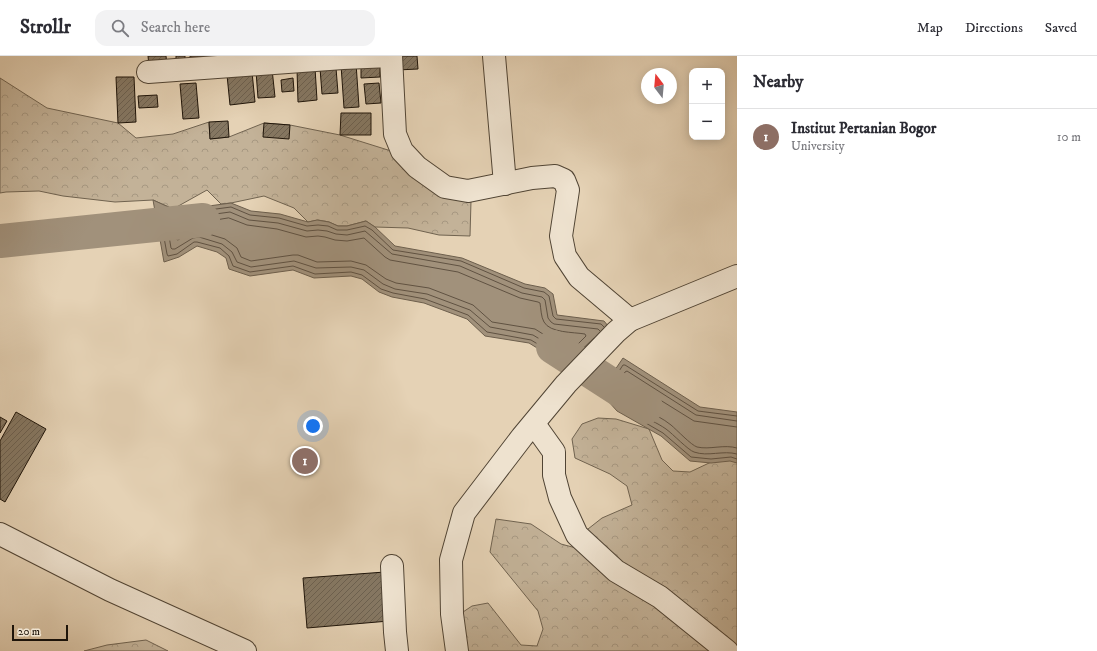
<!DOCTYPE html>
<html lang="en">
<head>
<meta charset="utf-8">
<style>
  body { margin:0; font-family:"IM FELL DW Pica",serif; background:#f2f2f3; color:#2b2b33 }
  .controls { position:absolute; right:12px; top:12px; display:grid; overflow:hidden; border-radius:8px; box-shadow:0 2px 10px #0003 }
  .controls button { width:36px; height:36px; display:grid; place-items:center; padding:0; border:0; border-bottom:1px solid #e1e1e2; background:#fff; color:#2b2b33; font:20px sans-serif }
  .compass { position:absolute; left:641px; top:12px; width:36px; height:36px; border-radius:50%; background:#fff; box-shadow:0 2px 10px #0003; rotate:344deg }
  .scale { position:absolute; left:12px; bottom:10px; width:56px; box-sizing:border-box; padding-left:4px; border:2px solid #1e1409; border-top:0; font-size:11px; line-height:14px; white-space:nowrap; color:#1e1409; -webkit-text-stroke:3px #eee2cf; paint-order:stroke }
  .you { position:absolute; left:313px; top:370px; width:14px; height:14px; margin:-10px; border:3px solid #fff; border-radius:50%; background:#1a73e8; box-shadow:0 0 0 6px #1a73e833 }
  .badge { display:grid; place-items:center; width:26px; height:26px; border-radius:50%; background:#8f2418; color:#fff; font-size:13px; font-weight:700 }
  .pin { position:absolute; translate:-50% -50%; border:2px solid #fff; box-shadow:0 1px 4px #0006 }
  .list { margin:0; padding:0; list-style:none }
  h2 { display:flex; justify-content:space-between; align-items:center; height:52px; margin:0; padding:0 16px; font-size:17px }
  h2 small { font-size:13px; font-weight:400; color:#7c7c81 }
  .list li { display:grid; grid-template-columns:26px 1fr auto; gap:12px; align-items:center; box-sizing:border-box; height:56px; padding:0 16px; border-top:1px solid #e1e1e2 }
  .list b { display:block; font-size:15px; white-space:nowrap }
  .list p { margin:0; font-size:13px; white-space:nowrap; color:#7c7c81 }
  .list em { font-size:13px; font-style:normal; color:#7c7c81 }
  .icon { flex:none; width:22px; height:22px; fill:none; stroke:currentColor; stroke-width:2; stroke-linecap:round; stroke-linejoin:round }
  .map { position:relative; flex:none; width:737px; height:595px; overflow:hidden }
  header { display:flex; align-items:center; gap:24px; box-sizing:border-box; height:56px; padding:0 20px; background:#fff; border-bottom:1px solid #e1e1e2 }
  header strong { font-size:19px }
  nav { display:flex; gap:22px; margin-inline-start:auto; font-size:14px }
  .search { width:280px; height:36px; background:#f2f2f3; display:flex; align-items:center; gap:10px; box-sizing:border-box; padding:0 14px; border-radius:12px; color:#7c7c81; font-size:15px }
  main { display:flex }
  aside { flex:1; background:#fff }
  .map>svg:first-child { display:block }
  .forest { fill:url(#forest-crowns); stroke:#706350 }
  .water { fill:#a1917b; stroke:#6d5f4d }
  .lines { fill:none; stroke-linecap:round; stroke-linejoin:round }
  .shore { stroke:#605242; stroke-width:1 }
  .river { stroke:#a1917b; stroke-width:34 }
  .building { fill:url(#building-hatch); stroke:#1e1409 }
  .minor-casing { stroke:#504434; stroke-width:24 }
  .minor { stroke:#eee2cf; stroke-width:22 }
</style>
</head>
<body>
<header>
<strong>Strollr</strong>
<div class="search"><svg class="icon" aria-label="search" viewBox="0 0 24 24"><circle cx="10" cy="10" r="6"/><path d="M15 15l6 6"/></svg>Search here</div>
<nav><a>Map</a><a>Directions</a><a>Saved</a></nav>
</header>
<main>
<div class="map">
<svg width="737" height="595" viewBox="0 0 737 595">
  <defs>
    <pattern id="forest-crowns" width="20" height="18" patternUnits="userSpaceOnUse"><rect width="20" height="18" fill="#c3b298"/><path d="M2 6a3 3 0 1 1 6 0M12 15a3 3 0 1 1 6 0" fill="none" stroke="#a79882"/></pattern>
    <pattern id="building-hatch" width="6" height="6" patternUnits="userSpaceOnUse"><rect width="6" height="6" fill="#857762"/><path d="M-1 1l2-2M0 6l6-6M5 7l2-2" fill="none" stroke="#6c604f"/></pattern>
  </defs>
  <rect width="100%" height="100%" fill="#e5d2b5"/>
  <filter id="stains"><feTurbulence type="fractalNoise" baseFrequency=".005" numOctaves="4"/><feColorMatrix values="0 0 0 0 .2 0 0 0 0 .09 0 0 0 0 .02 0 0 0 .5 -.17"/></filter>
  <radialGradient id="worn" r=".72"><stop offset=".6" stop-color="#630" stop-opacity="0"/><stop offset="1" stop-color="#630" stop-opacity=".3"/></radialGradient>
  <g class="forest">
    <polygon points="0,22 47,52 118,67 136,82 173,78 209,66 210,83 229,81 264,67 290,69 340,79 420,104 471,145 470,180 439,179 408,172 375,171 366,165 347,170 338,170 329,166 318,164 308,166 294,152 264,140 231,147 221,148 207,134 173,153 153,144 115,146 63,140 39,135 6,136 0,137"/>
    <polygon points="598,362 616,363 649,373 662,404 673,415 690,416 726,399 737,401 737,595 447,595 457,560 472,550 488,547 521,589 537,590 543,573 538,555 490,496 496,463 531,468 561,488 576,492 577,479 588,473 602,462 632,449 627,430 610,418 575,402 572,383 582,368"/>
    <polygon points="146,584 168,595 84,595 107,589"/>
  </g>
  <g class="water">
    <polygon points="153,144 173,153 183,153 192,149 201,151 231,147 251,155 280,158 308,166 317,164 329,166 338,170 347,170 366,165 375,171 395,190 462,202 525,228 545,232 553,238 557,259 604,265 613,276 573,314 529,287 485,280 467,263 424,247 392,241 379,236 362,223 351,220 314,222 293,214 250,220 229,213 226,202 217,196 197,190 179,201 164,206"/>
    <polygon points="623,302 700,351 737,356 737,407 730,405 711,407 690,405 661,380 617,355 600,336"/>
  </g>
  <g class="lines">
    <g class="shore">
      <path d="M229,162L247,169L277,173L306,181L318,180L325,181L335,184L347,185L364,182L385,201L390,204L458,216L520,242L538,246L540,247C541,253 541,261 544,266C550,277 573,276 585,278L586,280L572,294L570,295L535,273L492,266L473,249L429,232L396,227L386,223L366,209L351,205L317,206L298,199H293L251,205L241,201L237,192L225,183L199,175L190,176L178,184L175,183L173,170L174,168L185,167L193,165L203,166Z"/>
      <polyline points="594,282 573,302 571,302 533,279 490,271 470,254 427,238 395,233 383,228 364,214 351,211 316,212 294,205 251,211 237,206 232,196 222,188 199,181 193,182 175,193 172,193 171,192 166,162 167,160 173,162 183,162 192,159 201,160 230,156 249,164 278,167 307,175 318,174 327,175 336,178 347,179 365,175 392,198 460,210 522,237 542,241 545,244 548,262 551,266 554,268 598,273 600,275"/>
      <polyline points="569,307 531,284 487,276 468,259 425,243 393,237 381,233 362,219 351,216 315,218 293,210 250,216 233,210 229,200 220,192 197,186 194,186 177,198 168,200 167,198 159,154 161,153 173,157 183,157 192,153 201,155 231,151 250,159 279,162 307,170 318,169 328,170 337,174 347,174 365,170 372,174 393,194 461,205 524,232 544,236 549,240 553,260 556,263 601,268 604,271"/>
      <polyline points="737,360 698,355 625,309 623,309 606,335 620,352 663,377 691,401 711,403 731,401 737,403"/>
      <path d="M737,365L696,359L627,315L625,316L612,335C621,354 649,361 666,373C673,378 688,394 694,396C708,401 723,394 737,398"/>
      <path d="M737,371L694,365L628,324H626L620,334V336C634,352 655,356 671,369C677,374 691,389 697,391C710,394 724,388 737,392"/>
    </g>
    <g class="river">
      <polyline points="0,185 203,164"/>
      <polyline points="553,291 646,351"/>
    </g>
  </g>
  <g class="building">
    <polygon points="148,0 166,0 167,9 149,10"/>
    <rect x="176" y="0" width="9" height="9"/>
    <polygon points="190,0 204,0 204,9 191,9"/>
    <polygon points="396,0 417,0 418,13 397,14"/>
    <polygon points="361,5 380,5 380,21 361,22"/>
    <polygon points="356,7 359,51 344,52 341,9"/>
    <polygon points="315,12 317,44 298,46 297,13"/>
    <polygon points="320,12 336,12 338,37 322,38"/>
    <polygon points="272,13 275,41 258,42 256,15"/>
    <polygon points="252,16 255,46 230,49 227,19"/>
    <polygon points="116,21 134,21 136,66 118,67"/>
    <polygon points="293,22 294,35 282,36 281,24"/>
    <polygon points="196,27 199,62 183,63 180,28"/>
    <polygon points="379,27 381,47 366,48 364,28"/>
    <polygon points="157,39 158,51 139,52 138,40"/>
    <polygon points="341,57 371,57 371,79 340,79"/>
    <polygon points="228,65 229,81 210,83 209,66"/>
    <polygon points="264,67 290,69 289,83 263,81"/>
    <polygon points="16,356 46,373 5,446 0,443 0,385"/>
    <polygon points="0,361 7,365 0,377"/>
    <polygon points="385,516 389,565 307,572 303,522"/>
  </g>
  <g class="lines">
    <g class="minor-casing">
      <g id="minor">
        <polyline points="391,0 395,78 402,95 417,111 445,131 468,135 532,122 555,120 564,124 568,134 561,180 565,200 579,221 630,264"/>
        <polyline points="494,0 505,128"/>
        <polyline points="148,16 343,2 391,0"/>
        <polyline points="534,368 554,396 554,419 560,442 577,479 616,515 660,541 727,595"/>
        <polyline points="0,478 110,534 245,595"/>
        <polyline points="392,510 395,576 397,595"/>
        <polyline points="457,595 452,558 451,504 464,457 522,381 566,328 616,276 630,264 737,220"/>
      </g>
    </g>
    <use href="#minor" class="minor"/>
  </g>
  <rect width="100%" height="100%" filter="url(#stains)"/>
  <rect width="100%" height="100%" fill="url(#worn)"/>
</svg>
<div class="controls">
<button>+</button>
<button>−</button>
</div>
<svg class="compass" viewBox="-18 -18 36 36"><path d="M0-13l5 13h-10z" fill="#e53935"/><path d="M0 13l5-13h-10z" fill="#7c7c81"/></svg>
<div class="scale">20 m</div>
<div class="you"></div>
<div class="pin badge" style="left:305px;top:405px;background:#8d6e63">1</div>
</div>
<aside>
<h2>Nearby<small></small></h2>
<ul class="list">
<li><span class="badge" style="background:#8d6e63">1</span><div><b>Institut Pertanian Bogor</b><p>University</p></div><em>10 m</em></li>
</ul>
</aside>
</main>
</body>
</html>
